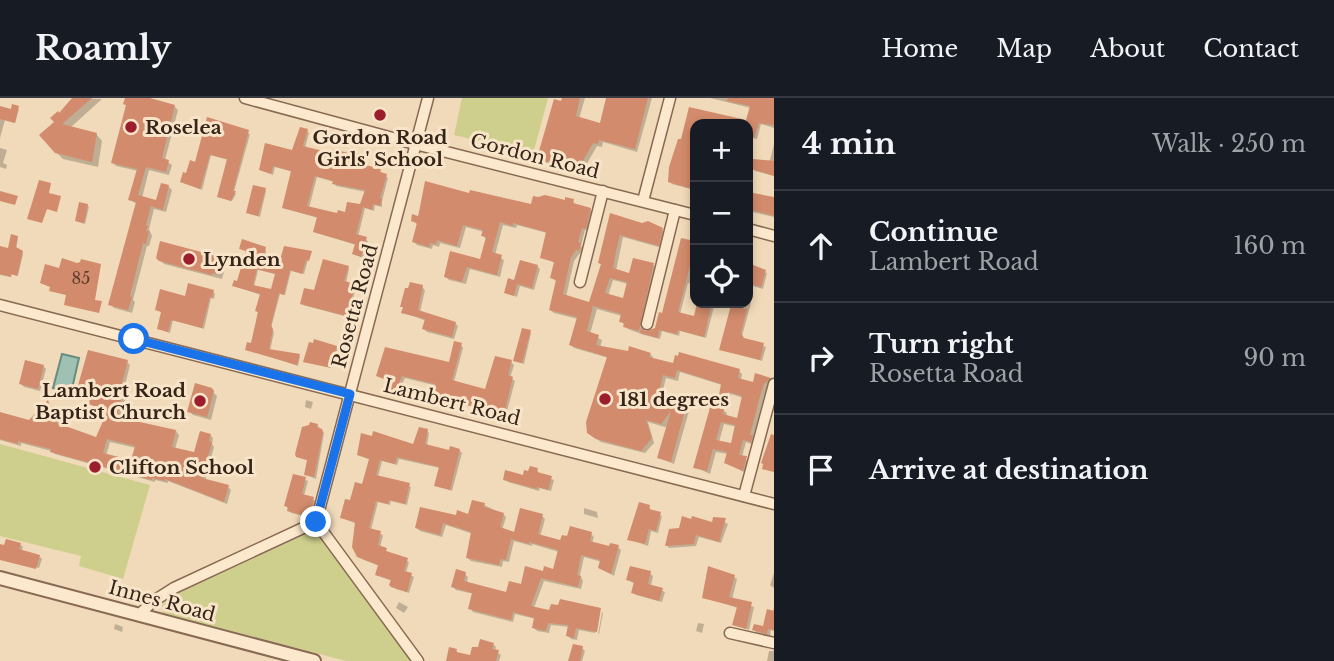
<!DOCTYPE html>
<html lang="en">
<head>
<meta charset="utf-8">
<style>
  body { margin:0; font-family:"Libre Baskerville",serif; background:#20242c; color:#f1f3f6 }
  .controls { position:absolute; right:21px; top:21px; display:grid; overflow:hidden; border-radius:14px; box-shadow:0 4px 10px #0003 }
  .controls button { width:63px; height:63px; display:grid; place-items:center; padding:0; border:0; border-bottom:2px solid #363941; background:#171b24; color:#f1f3f6; font:35px sans-serif }
  .stop { position:absolute; width:21px; height:21px; margin:-16px; border:5px solid #1a73e8; border-radius:50%; background:#fff }
  .stop.end { background:#1a73e8; border-color:#fff; box-shadow:0 2px 7px #0008 }
  .list { margin:0; padding:0; list-style:none }
  h2 { display:flex; justify-content:space-between; align-items:center; height:91px; margin:0; padding:0 28px; font-size:30px }
  h2 small { font-size:23px; font-weight:400; color:#9ea1a6 }
  .list li { display:grid; grid-template-columns:46px 1fr auto; gap:21px; align-items:center; box-sizing:border-box; height:112px; padding:0 28px; border-top:2px solid #363941 }
  .list b { display:block; font-size:26px; white-space:nowrap }
  .list p { margin:0; font-size:23px; white-space:nowrap; color:#9ea1a6 }
  .list em { font-size:23px; font-style:normal; color:#9ea1a6 }
  .icon { flex:none; width:38px; height:38px; fill:none; stroke:currentColor; stroke-width:2; stroke-linecap:round; stroke-linejoin:round }
  .map { position:relative; flex:none; width:774px; height:563px; overflow:hidden }
  header { display:flex; align-items:center; gap:42px; box-sizing:border-box; height:98px; padding:0 35px; background:#171b24; border-bottom:2px solid #363941 }
  header strong { font-size:33px }
  nav { display:flex; gap:38px; margin-inline-start:auto; font-size:24px }
  main { display:flex }
  aside { flex:1; background:#171b24 }
  .map>svg:first-child { display:block }
  .green { fill:#cfcf8d }
  .water { fill:#9ec1b3; stroke:#668e80; stroke-width:2 }
  .shadow { fill:#0003; fill-rule:evenodd }
  .building { fill:#d28b6c; fill-rule:evenodd }
  .lines { fill:none; stroke-linecap:round; stroke-linejoin:round }
  .minor-casing { stroke:#886953; stroke-width:13 }
  .tertiary-casing { stroke:#886953; stroke-width:16 }
  .minor { stroke:#fce8cc; stroke-width:10 }
  .tertiary { stroke:#fce8cc; stroke-width:12 }
  .route { stroke:#1a73e8; stroke-width:9 }
  .poi-dot { fill:#9c1e2d; stroke:#f8e5c9; stroke-width:2.5 }
  .labels { text-anchor:middle; dominant-baseline:central; stroke-width:6; stroke-linejoin:round; paint-order:stroke }
  .number-label { font-size:16px; fill:#5d3e2e }
  .poi-label { font-size:19px; font-weight:bold; fill:#362419; stroke:#f8e5c9; text-anchor:start }
  .street-label { font-size:19px; fill:#362419; stroke:#f8e5c9 }
</style>
</head>
<body>
<header>
<strong>Roamly</strong>
<nav><a>Home</a><a>Map</a><a>About</a><a>Contact</a></nav>
</header>
<main>
<div class="map">
<svg width="774" height="563" viewBox="0 0 774 563">
  <rect width="100%" height="100%" fill="#f1dab9"/>
  <g class="green">
    <polygon points="462,0 548,0 533,56 454,37"/>
    <polygon points="0,346 150,387 123,481 79,468 81,458 0,438"/>
    <polygon points="312,433 320,435 413,563 346,563 163,515 162,507 170,499"/>
  </g>
  <polygon class="water" points="62,256 79,260 71,295 53,290"/>
  <g class="shadow">
    <polygon points="74,0 102,1 70,30 97,37 102,43 98,69 63,61 56,54 56,24"/>
    <polygon points="127,0 146,0 174,8 178,12 165,62 172,67 169,77 149,72 142,100 158,104 168,88 172,92 166,114 154,111 149,131 152,138 149,148 147,148 133,202 135,204 132,215 114,210 110,206 137,106 130,102 138,73 116,68 112,64 128,8"/>
    <polygon points="562,0 585,0 579,21 601,27 608,0 652,0 637,54 603,44 602,49 597,48 585,69 574,62 573,66 560,63 559,68 543,64 539,60"/>
    <polygon points="710,0 774,0 774,30 761,26 757,41 748,39 748,26 695,26 695,92 672,86 670,84 691,11 747,24 751,10"/>
    <polygon points="0,10 12,13 19,11 15,25 5,22 0,40"/>
    <polygon points="208,21 250,36 234,94 236,96 232,103 219,99 228,62 211,57 202,92 184,85 196,66"/>
    <path d="M307,33L309,35L305,50L332,58L360,57L362,59L360,67L380,73L388,80L382,103V109L375,107L374,113L365,110L358,139L368,143L363,160L354,156L356,147L317,135L315,133L318,120L283,110L293,74L275,69L273,77L261,72L293,54ZM317,79L334,84L336,88L366,94L362,108L338,117L309,110Z"/>
    <polygon points="774,46 774,78 755,73 753,70 770,62"/>
    <polygon points="0,50 7,52 3,65 7,67 6,71 0,69"/>
    <polygon points="265,92 266,93 260,119 250,116 248,114"/>
    <polygon points="748,95 774,100 774,119 748,113"/>
    <path d="M471,97L532,108L573,103L576,108L590,111L593,115L589,133L585,132L581,148L583,150L582,155H580L574,163L566,199L590,206L602,167L612,117L662,132L665,135L662,150L623,139L616,173L631,177L653,167L656,170L642,233L646,235L657,231L663,217L682,142L695,145V158L690,180L695,181V187L688,185L680,216L695,220L699,205H715L706,240L680,233L679,238L662,233L660,241L644,237L628,231L621,223L622,218L597,211L590,236L602,242L600,250L650,256L653,259L652,262L674,267L739,273L742,276L741,282L754,286L770,281L773,284L767,289L763,302L753,340L755,342L754,347L746,344L742,359L749,363L746,375L726,365L728,356L716,354L710,376L695,369L723,312L727,315L726,319L739,322L743,300L731,296L730,300H724L721,297L722,287L680,274L678,283L666,280L660,304L673,310L688,302L691,306L674,366L659,360L668,330L648,324L654,345L645,355L601,344L592,338L609,260L574,250L571,247L578,221L554,215L550,212L557,184L552,180L555,165L542,159L547,135L517,127L516,130L503,127L495,157L504,162L500,179L470,171L466,186L449,182L446,179L449,161L482,163L487,142L483,138L484,134L466,129L460,150L440,145L439,149L433,147L432,151L417,147L414,144L418,127L413,123ZM613,182L628,186L624,203L608,198ZM724,326L737,329L732,347L719,344Z"/>
    <polygon points="87,107 89,109 85,126 78,124 77,123"/>
    <polygon points="18,140 16,151 23,156 18,178 12,176 11,179 0,177 0,150 9,152"/>
    <path d="M241,150L265,151L266,153L265,160L281,165L310,154L304,176L291,173L285,197L280,196L271,230L274,234L270,253L299,258L300,259L298,268L247,251L252,247L261,197L234,188L238,185L247,154ZM258,172L276,176L272,193L254,189Z"/>
    <polygon points="158,160 219,160 226,167 222,181 164,166"/>
    <polygon points="537,168 540,171 534,192 520,188 517,199 506,194"/>
    <polygon points="748,169 767,175 763,191 749,187 748,193"/>
    <polygon points="348,170 349,171 346,185 356,189 348,219 303,207"/>
    <polygon points="422,189 425,192 420,214 455,225 458,228 454,241 427,234 424,231 426,223 403,214 404,211 402,208"/>
    <polygon points="213,194 215,196 214,201 211,200 204,231 173,222 170,235 159,231 163,214 157,211 186,200"/>
    <polygon points="748,203 751,205 742,238 745,242 766,249 762,263 721,251 733,205 748,205"/>
    <polygon points="530,234 531,235 524,266 517,264 515,263"/>
    <polygon points="461,247 463,250 454,284 486,293 511,264 514,267 510,280 515,283 506,317 442,301 441,306 436,305 433,302 437,288 405,280 398,294 392,293 389,290 391,284 378,277 450,266"/>
    <polygon points="337,249 338,251 333,270 304,264"/>
    <path d="M127,264L130,267L122,299L125,302L120,322L176,333L179,337L175,351L195,356L210,337L213,340L212,346L214,349L205,383L228,389L231,392L227,406L168,383V385L155,382V384L55,356L51,353L21,345V348L0,342V316L30,324L48,304L51,310L63,316L60,328L97,341L108,315L94,309L91,303L76,297ZM110,344L136,350L132,365L106,358Z"/>
    <polygon points="43,268 46,271 40,293 24,289 21,286"/>
    <polygon points="211,292 217,298 211,322 193,317 189,313"/>
    <polygon points="306,302 313,304 311,311 305,309"/>
    <polygon points="317,327 324,335 316,381 306,377 309,363 297,358"/>
    <polygon points="427,333 429,335 427,348 450,354 459,352 462,355 452,393 436,387 440,370 399,361 397,367 382,363 378,379 411,389 407,407 391,403 390,407 378,404 371,432 383,437 380,450 409,464 406,475 414,479 409,495 396,491 391,487 392,483 377,477 379,468 362,461 357,426 342,420 364,388 371,362 359,357 414,348"/>
    <polygon points="537,372 540,376 554,382 551,393 540,390 539,393 508,384 505,381 524,379"/>
    <polygon points="294,378 308,383 304,398 316,403 312,420 291,415 286,408"/>
    <polygon points="484,407 503,416 506,419 502,432 515,436 542,418 545,421 540,439 562,444 591,436 594,439 592,445 610,450 618,449 621,452 614,478 600,470 602,464 584,459 580,477 583,483 581,491 544,483 534,510 551,514 599,512 595,535 579,532 577,542 571,541 568,538 570,529 551,527 549,535 537,533 534,530 536,521 515,516 513,524 473,514 470,510 474,496 456,492 453,489 465,476 468,479 467,485 507,496 544,475 554,473 559,454 532,446 532,448 514,443 509,464 503,463 502,469 471,463 468,460 473,436 446,427 442,439 420,433 417,430 457,419 470,418"/>
    <polygon points="649,408 651,413 662,418 658,435 651,433 648,448 629,441"/>
    <polygon points="584,410 597,414 598,420 584,416"/>
    <polygon points="717,420 728,426 721,445 699,439 696,448 669,450 667,447 681,432 713,426"/>
    <polygon points="20,446 23,449 21,454 39,458 42,461 39,470 0,458 0,448"/>
    <polygon points="650,475 653,478 651,488 665,494 662,504 636,497 633,494 635,486 628,482"/>
    <polygon points="774,475 774,490 770,487"/>
    <polygon points="734,479 737,481 732,502 754,509 749,532 734,526 738,510 704,499"/>
    <polygon points="399,504 408,509 404,515 396,510"/>
    <polygon points="774,510 774,533 771,532 770,538 757,535 754,532 764,530"/>
    <polygon points="602,514 603,515 599,536 598,536"/>
    <polygon points="698,525 704,526 702,535 696,533"/>
    <polygon points="115,526 123,529 122,534 114,531"/>
    <polygon points="493,546 496,549 495,553 501,557 499,563 447,563 456,552 459,556 471,559"/>
    <polygon points="582,550 585,553 582,563 570,563"/>
    <polygon points="769,553 774,553 774,563 767,563"/>
  </g>
  <g class="building">
    <polygon points="72,0 92,0 62,26 97,35 92,64 55,55 39,37 54,24 50,20 58,13 59,15"/>
    <polygon points="125,0 150,0 175,7 162,60 169,62 166,74 146,69 138,97 156,102 161,85 169,87 163,112 151,108 146,127 148,128 146,133 149,133 146,146 143,145 130,198 132,199 128,212 108,207 136,104 128,102 137,71 111,65 126,7 123,6"/>
    <polygon points="562,0 580,0 576,18 600,25 606,0 648,0 635,51 599,42 598,46 593,45 581,66 570,60 570,63 556,60 555,66 537,60 554,1 561,3"/>
    <polygon points="728,0 774,0 774,27 759,25 754,40 748,38 748,26 695,26 695,92 668,84 669,69 678,41 681,41 689,9 746,22 750,8 727,3"/>
    <polygon points="12,6 19,8 15,25 0,21 0,8 11,11"/>
    <polygon points="207,19 249,32 233,93 236,93 231,103 217,99 227,61 210,57 200,91 180,84 183,74 186,75 190,62 195,64"/>
    <path d="M300,29L308,31L303,48L331,55L332,51L353,56V54L361,56L358,65L381,71L380,74L387,76L380,100L382,101L380,108L373,106L372,112L363,109L356,136L367,139L361,159L352,156L355,146L313,134L317,119L282,110L291,73L273,68L271,76L259,72L265,45L292,52ZM315,78L333,83L332,86L365,92L360,106L347,104L345,114L338,112L337,115L307,108Z"/>
    <polygon points="753,61 774,63 774,78 751,71"/>
    <polygon points="39,82 51,85 49,95 61,98 57,114 47,111 42,125 27,121"/>
    <path d="M425,83L469,95L470,92L531,106L533,98L538,99L545,97L565,102V99L574,101L573,105L591,110L586,131L582,130L578,144L581,145L579,153L576,152L571,159L563,196L589,204L601,166L598,165L610,115L642,125L648,123L663,130L659,148L620,137L616,153L613,170L629,175L633,160L654,165L639,233L623,229L624,225L619,224L621,216L593,208L587,233L599,237L596,247L628,253L629,248L651,255L649,259L673,265L675,257L678,258L679,254L740,271L738,280L753,284L755,275L771,280L764,286L760,298L750,337H753L751,344L743,342L739,357L747,358L743,373L724,365L727,354L713,351L707,373L693,370L711,306L724,310L723,316L737,320L742,298L728,294L727,297H719L721,286L677,272L675,280L663,277L657,301L672,308L675,297L688,301L671,364L657,360L671,313L661,326L646,322L652,340L641,353L596,341L587,335L586,324L607,259L569,247L577,219L549,212L556,182L550,180L554,164L540,160L546,134L513,125V128L500,124L492,154L502,157L497,177L467,169L462,184L444,179L450,153L480,161L486,139L481,138L483,132L463,127L457,148L437,142L436,146L430,145L429,149L412,144L417,125L411,123L412,116L418,118L419,114ZM610,180L627,184L623,200L605,195ZM721,324L735,327L731,345L716,342Z"/>
    <polygon points="253,87 266,90 258,118 246,115"/>
    <polygon points="0,93 18,98 15,107 0,103"/>
    <polygon points="748,94 774,99 774,118 748,111"/>
    <polygon points="79,104 88,106 84,125 75,123"/>
    <polygon points="11,136 18,138 16,149 23,153 17,178 11,176 11,179 0,176 0,148 8,150"/>
    <polygon points="681,140 695,143 695,148 678,214 694,218 697,205 712,205 704,239 678,232 677,236 659,232 658,240 640,235 641,230 646,233 655,230 659,214 662,215"/>
    <path d="M242,141L266,149L264,158L280,162L284,148L312,153L309,163L306,162L302,176L290,172L284,197L279,195L271,227L273,231L269,251L300,256L297,267L245,252L247,244L251,245L258,214L255,213L260,196L232,188L234,182L237,183L246,153L239,151ZM257,171L275,176L271,191L253,187Z"/>
    <polygon points="160,143 220,159 216,176 212,175 212,177 159,163 156,160"/>
    <polygon points="62,160 77,165 80,164 81,161 101,166 95,202 102,203 99,215 64,207 66,197 49,193 50,189 40,185 45,166 59,170"/>
    <polygon points="323,161 349,168 344,183 356,186 346,218 300,206 304,190 314,192"/>
    <polygon points="520,162 538,167 532,190 517,186 514,198 504,195 508,180 514,182"/>
    <polygon points="748,165 766,172 761,189 750,186"/>
    <polygon points="410,184 423,187 418,212 456,224 452,239 422,231 425,221 401,215 403,209 400,209 405,190 408,190"/>
    <polygon points="188,185 214,192 212,200 210,199 202,230 171,222 168,234 157,231 161,214 155,212 160,191 185,198"/>
    <polygon points="731,207 747,211 741,235 744,240 764,245 760,262 719,252"/>
    <polygon points="522,230 531,232 522,265 513,263"/>
    <polygon points="314,241 337,248 331,270 303,264 309,244 313,245"/>
    <polygon points="454,243 462,245 452,282 485,291 495,258 512,262 508,277 513,279 504,316 439,300 438,304 431,302 435,286 402,278 396,293 387,290 389,283 376,278 385,249 449,264"/>
    <path d="M88,252L128,262L119,296L122,297L117,319L176,332L172,349L194,354L200,333L211,336L209,343L212,344L202,380L229,387L224,404L165,381V383L152,380V382L50,354L51,351L18,343V346L0,341V314L29,322L48,302L50,308L61,311L57,325L96,339L107,314L89,306L90,302L75,298ZM107,341L135,348L131,362L103,355Z"/>
    <polygon points="25,262 44,267 38,291 19,286"/>
    <polygon points="195,285 212,290 214,293 207,319 187,314"/>
    <polygon points="310,324 318,326 317,329 322,331 323,334 314,379 304,377 307,362 296,359 295,356 302,329 309,327"/>
    <polygon points="419,329 428,331 425,346 449,352 450,348 460,351 450,392 434,388 439,369 397,359 395,366 380,362 376,377 410,385 405,406 389,402 388,406 376,403 369,430 381,433 378,447 387,450 386,453 408,460 404,473 412,475 407,494 391,489 389,487 391,482 375,477 378,467 357,459 352,449 355,424 340,420 345,401 350,402 355,384 362,386 369,361 357,357 361,335 372,338 373,333 413,346"/>
    <polygon points="771,336 774,337 774,374 762,371 763,366 761,365"/>
    <polygon points="530,368 538,370 537,374 552,378 548,392 537,389 537,391 503,382 505,372 523,377 524,372 528,373"/>
    <polygon points="293,376 306,379 302,396 314,399 310,419 287,413 288,409 284,408"/>
    <polygon points="472,402 485,405 484,409 504,415 500,429 514,434 520,410 543,416 538,436 560,442 562,437 567,438 570,428 592,434 590,443 609,448 610,445 619,447 611,476 598,470 600,462 581,457 578,473 577,477 581,478 578,489 541,480 531,508 549,512 551,506 558,507 560,501 601,510 597,534 576,530 574,540 566,538 568,527 548,525 546,533 532,530 534,520 513,514 511,522 468,511 472,495 451,489 456,471 466,474 464,483 506,494 509,483 521,486 525,468 543,473 544,468 553,471 558,452 529,444 529,446 511,441 506,462 500,461 499,467 466,460 471,434 443,425 440,437 415,430 420,409 456,417 457,412 468,416"/>
    <polygon points="639,404 650,407 649,411 661,414 656,433 649,431 645,446 627,442"/>
    <polygon points="682,418 691,421 692,418 712,424 713,419 726,420 719,444 696,437 694,446 665,448 669,431 679,430"/>
    <polygon points="6,441 21,445 19,451 40,457 36,471 0,462 0,446 4,447"/>
    <polygon points="630,468 651,473 648,486 663,490 659,503 631,495 634,484 626,482"/>
    <polygon points="708,468 735,477 729,499 752,504 746,531 732,527 737,509 702,500"/>
    <polygon points="767,511 774,513 774,532 768,531 767,536 752,532 754,526 763,528"/>
    <polygon points="480,541 494,545 492,551 499,552 496,563 446,563 449,549 457,551 456,554 470,557 472,549 478,549"/>
    <polygon points="573,546 583,548 580,563 568,563"/>
  </g>
  <g class="lines">
    <g class="minor-casing">
      <g id="minor">
        <polyline points="245,0 415,46 695,117"/>
        <polyline points="643,103 670,0"/>
        <polyline points="748,131 774,138"/>
        <polyline points="580,184 603,93"/>
        <polyline points="0,207 774,406"/>
        <polyline points="647,226 675,112"/>
        <polyline points="744,398 774,286"/>
        <polyline points="316,424 428,0"/>
        <polyline points="316,424 418,563"/>
        <polyline points="140,516 152,504 174,490 316,424"/>
        <polyline points="730,535 774,545"/>
      </g>
    </g>
    <g class="tertiary-casing">
      <polyline id="tertiary" points="0,480 314,563"/>
    </g>
    <use href="#minor" class="minor"/>
    <use href="#tertiary" class="tertiary"/>
  </g>
  <g class="lines">
    <polyline class="route" points="134,241 350,296 316,424"/>
  </g>
  <g class="poi-dot">
    <circle cx="380" cy="17" r="7"/>
    <circle cx="131" cy="29" r="7"/>
    <circle cx="189" cy="161" r="7"/>
    <circle cx="605" cy="301" r="7"/>
    <circle cx="200" cy="303" r="7"/>
    <circle cx="95" cy="369" r="7"/>
  </g>
  <g class="labels">
    <g class="number-label">
      <text x="81" y="180">85</text>
    </g>
    <g class="poi-label">
      <text x="145" y="29">Roselea</text>
      <text x="380" y="39" text-anchor="middle">Gordon Road<tspan x="380" dy="22">Girls' School</tspan></text>
      <text x="203" y="161">Lynden</text>
      <text x="186" y="292" text-anchor="end">Lambert Road<tspan x="186" dy="22">Baptist Church</tspan></text>
      <text x="619" y="301">181 degrees</text>
      <text x="109" y="369">Clifton School</text>
    </g>
    <g class="street-label">
      <text transform="translate(535 58) rotate(14)">Gordon Road</text>
      <text transform="translate(355 208) rotate(-75)">Rosetta Road</text>
      <text transform="translate(452 304) rotate(14)">Lambert Road</text>
      <text transform="translate(162 503) rotate(15)">Innes Road</text>
    </g>
  </g>
</svg>
<div class="controls">
<button>+</button>
<button>−</button>
<button><svg class="icon" aria-label="locate" viewBox="0 0 24 24"><circle cx="12" cy="12" r="6"/><path d="M12 2v4M12 18v4M2 12h4M18 12h4"/></svg></button>
</div>
<div class="stop" style="left:134px;top:241px"></div>
<div class="stop end" style="left:316px;top:424px"></div>
</div>
<aside>
<h2>4 min<small>Walk · 250 m</small></h2>
<ul class="list">
<li><svg class="icon" aria-label="ahead" viewBox="0 0 24 24"><path d="M12 20V5M6 11l6-6 6 6"/></svg><div><b>Continue</b><p>Lambert Road</p></div><em>160 m</em></li>
<li><svg class="icon" aria-label="right" viewBox="0 0 24 24"><path d="M7 20v-9h11M14 6l5 5-5 5"/></svg><div><b>Turn right</b><p>Rosetta Road</p></div><em>90 m</em></li>
<li><svg class="icon" aria-label="arrive" viewBox="0 0 24 24"><path d="M6 21V4h12l-3 4 3 4H6"/></svg><div><b>Arrive at destination</b></div></li>
</ul>
</aside>
</main>
</body>
</html>
